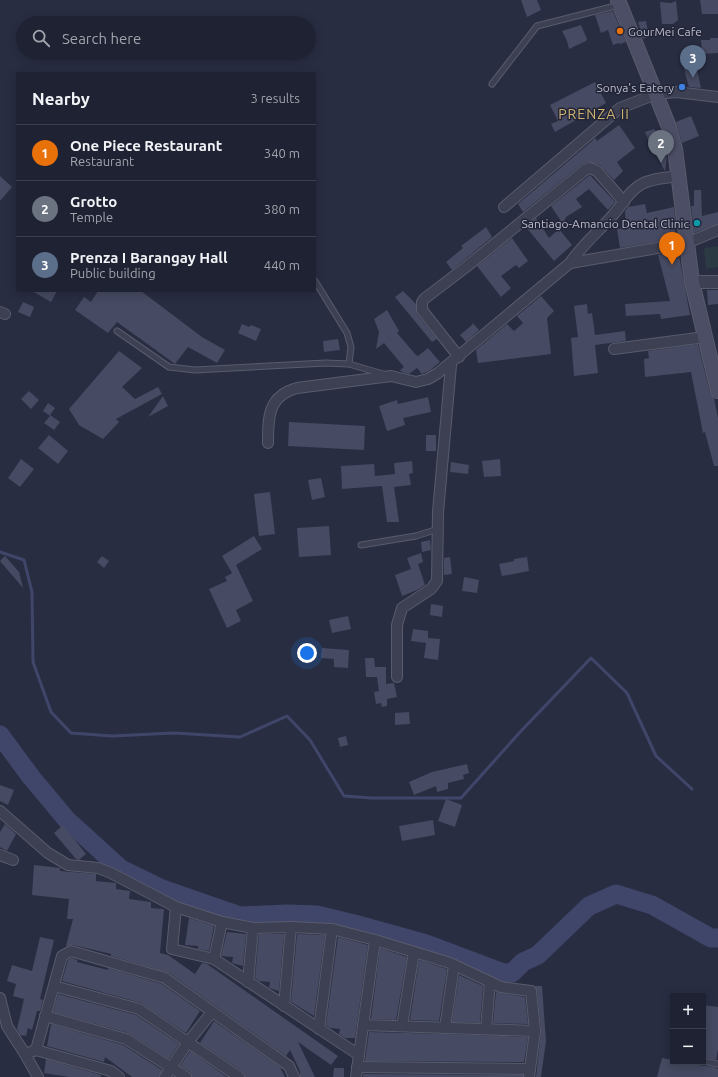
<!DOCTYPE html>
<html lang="en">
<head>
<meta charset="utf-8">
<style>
  body { margin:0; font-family:Ubuntu,sans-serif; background:#272a3a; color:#f1f3f6 }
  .controls { position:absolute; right:12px; bottom:12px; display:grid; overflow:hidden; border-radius:0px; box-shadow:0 2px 10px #0003 }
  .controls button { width:36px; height:36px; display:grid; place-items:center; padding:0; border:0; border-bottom:1px solid #3c3f4d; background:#1f2232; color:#f1f3f6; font:20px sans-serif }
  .you { position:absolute; left:307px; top:653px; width:14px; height:14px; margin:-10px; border:3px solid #fff; border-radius:50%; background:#1a73e8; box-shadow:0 0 0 6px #1a73e833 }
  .badge { display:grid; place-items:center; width:26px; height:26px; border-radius:50%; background:#99a3f2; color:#fff; font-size:13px; font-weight:700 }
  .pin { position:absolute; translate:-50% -33px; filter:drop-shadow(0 1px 2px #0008) }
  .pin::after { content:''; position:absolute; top:21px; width:14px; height:12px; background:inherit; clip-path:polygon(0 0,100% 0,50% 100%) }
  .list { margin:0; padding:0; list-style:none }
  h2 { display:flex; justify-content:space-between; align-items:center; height:52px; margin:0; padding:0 16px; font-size:17px }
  h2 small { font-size:13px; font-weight:400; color:#a1a4ac }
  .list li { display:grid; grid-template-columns:26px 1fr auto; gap:12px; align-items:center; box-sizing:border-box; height:56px; padding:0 16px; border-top:1px solid #3c3f4d }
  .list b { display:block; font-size:15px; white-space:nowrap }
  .list p { margin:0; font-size:13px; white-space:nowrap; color:#a1a4ac }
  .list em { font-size:13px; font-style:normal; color:#a1a4ac }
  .icon { flex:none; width:22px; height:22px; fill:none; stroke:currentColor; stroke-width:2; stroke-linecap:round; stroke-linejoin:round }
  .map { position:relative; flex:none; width:718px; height:1077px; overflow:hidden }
  .search { position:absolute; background:#1f2232; box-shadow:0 2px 10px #0003; left:16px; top:16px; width:300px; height:44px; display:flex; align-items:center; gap:10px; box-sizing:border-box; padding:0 14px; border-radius:22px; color:#a1a4ac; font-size:15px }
  .panel { position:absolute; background:#1f2232; box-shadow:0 2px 10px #0003; left:16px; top:72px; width:300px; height:220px; border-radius:0px }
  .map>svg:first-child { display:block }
  .green { fill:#2b3a43 }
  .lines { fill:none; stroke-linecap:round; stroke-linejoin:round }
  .stream { stroke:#40466a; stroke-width:3 }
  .river { stroke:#40466a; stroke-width:19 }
  .building { fill:#464a62 }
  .service-casing { stroke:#595b6c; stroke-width:7 }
  .minor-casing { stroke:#595b6c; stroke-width:12 }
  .tertiary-casing { stroke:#595b6c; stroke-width:14 }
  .secondary-casing { stroke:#595b6c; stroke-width:16 }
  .service { stroke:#3d4052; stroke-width:5 }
  .minor { stroke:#3d4052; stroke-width:10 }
  .tertiary { stroke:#3d4052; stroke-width:12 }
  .secondary { stroke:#4c4e65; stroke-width:14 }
  .food-dot { fill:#e8710a; stroke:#222537; stroke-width:1.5 }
  .shop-dot { fill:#3f7fe0; stroke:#222537; stroke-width:1.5 }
  .culture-dot { fill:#0f9aa8; stroke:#222537; stroke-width:1.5 }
  .labels { text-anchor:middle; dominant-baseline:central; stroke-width:3; stroke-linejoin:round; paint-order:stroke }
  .poi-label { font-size:12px; fill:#bbbccc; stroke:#222537; text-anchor:end }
  .quarter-label { font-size:14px; letter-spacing:1px; fill:#d0b571; stroke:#222537 }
</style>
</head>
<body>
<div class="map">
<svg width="718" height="1077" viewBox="0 0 718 1077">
  <rect width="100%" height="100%" fill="#292d42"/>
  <polygon class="green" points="718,246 718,267 706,269 704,248"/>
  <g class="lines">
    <polyline class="stream" points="0,552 24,560 32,592 33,662 51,712 71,733 112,736 174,733 240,737 287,716 310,740 344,796 371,798 461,798 522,730 591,658 627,693 656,756 692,789"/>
    <polyline class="river" points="0,735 31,777 67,820 121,869 162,889 240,916 287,914 317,915 358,925 426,944 503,973 512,973 523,962 538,955 589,906 616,894 652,905 711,938 718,938"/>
  </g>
  <g class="building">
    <polygon points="521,0 537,0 541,10 527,17"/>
    <polygon points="700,0 718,0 718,14 702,14"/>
    <polygon points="676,1 678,20 673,24 662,24 660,2 671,3"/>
    <polygon points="613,11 626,42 620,44 619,43 613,45 608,30 601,33 595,15"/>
    <polygon points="646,21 649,37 643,39 638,22"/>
    <polygon points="581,25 587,39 586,41 569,49 567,41 562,31"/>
    <polygon points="710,38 718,38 718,53 702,54 701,40 710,40"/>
    <polygon points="696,65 701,88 689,87 688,84 684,68"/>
    <polygon points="595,82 606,103 555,132 551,124 558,121 550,105"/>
    <polygon points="691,116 699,136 682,143 676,122"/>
    <polygon points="619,125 635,148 617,162 623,171 614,180 600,165 588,162 581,165 523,212 518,204 591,142 595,138 597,141"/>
    <polygon points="654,129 659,136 659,143 651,146 645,132"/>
    <polygon points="658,146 666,147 667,155 665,171 657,156"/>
    <polygon points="590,175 615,202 608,210 589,189 576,199 582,207 566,217 563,224 551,206"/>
    <polygon points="0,176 12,187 0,201"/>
    <polygon points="694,190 701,190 702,216 718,212 718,224 694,233 691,206 694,206"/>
    <polygon points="645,204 647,213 674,207 676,222 673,223 676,235 668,237 669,240 620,248 617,229 626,228 625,211 628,207"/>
    <polygon points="536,218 549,238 559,229 572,245 554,261 526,227"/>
    <polygon points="486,227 492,237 452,270 446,262 463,248 461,246"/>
    <polygon points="512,238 528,261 519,268 516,265 501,276 511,288 501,297 477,266"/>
    <polygon points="671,252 672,257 679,255 690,315 661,319 660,314 626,316 625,304 670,301 658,255"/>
    <polygon points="707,290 718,290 718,304 708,305"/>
    <polygon points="32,291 57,291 51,302"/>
    <polygon points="98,291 141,291 202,337 225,350 217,363 188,347 175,364 117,322 108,333 75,310 84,297 91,302"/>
    <polygon points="403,291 416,304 417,314 437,339 432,342 395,297"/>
    <polygon points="541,296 554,311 547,318 551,354 478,363 476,350 507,324 514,331 523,323 517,316"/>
    <polygon points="23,302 34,307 30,317 18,312"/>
    <polygon points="587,304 588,314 592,313 595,335 625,331 626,341 595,345 598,373 574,376 571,338 578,337 574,306"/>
    <polygon points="387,310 399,331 397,333 416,355 418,356 428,348 440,362 429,371 422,374 417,368 409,374 402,372 400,370 404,367 384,343 376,349 379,332 374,319"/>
    <polygon points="472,322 479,330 466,342 460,335 473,324"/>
    <polygon points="242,324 249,327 251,325 261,329 256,341 238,333"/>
    <polygon points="338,339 340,350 324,352 323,341"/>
    <polygon points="698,344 710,393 714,398 718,418 718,466 714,466 705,432 703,433 691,372 645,377 644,359 649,358 648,351"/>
    <polygon points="119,351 142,368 122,387 135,399 158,387 162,394 116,419 119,422 103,439 79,425 69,409"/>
    <polygon points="29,391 39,400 31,409 21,399"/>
    <polygon points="163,396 168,406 148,417"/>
    <polygon points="428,397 431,412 403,418 405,425 387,431 379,406 397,400 398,404"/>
    <polygon points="48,403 55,408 50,415 60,422 54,430 44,423 50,416 43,411"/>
    <polygon points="289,422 365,426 364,450 288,446"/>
    <polygon points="49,435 68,451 58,464 38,448"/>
    <rect x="426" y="435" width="10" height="16"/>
    <polygon points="21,459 34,469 20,487 8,478"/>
    <polygon points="500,459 501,476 484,477 482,461"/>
    <polygon points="412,461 413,473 409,474 411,485 394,487 399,522 387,522 382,486 342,489 341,466 374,464 375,476 395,474 394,463"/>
    <polygon points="451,462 469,465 468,474 450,472"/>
    <polygon points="321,478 325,497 312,500 308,480"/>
    <polygon points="270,492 275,534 259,536 254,494"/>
    <polygon points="329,526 331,555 299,557 297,528"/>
    <polygon points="254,536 262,549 236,565 253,601 236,610 241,621 227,628 209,589 227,581 225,577 232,573 222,556"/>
    <polygon points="430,540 431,550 422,552 421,542"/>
    <polygon points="421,553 423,562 418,564 425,585 417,590 402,596 395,575 411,569 407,558"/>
    <polygon points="5,556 19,572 23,588 0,561"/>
    <polygon points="102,556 109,561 104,568 97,562"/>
    <polygon points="450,557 452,574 444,575 444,558"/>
    <polygon points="527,557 529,571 502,576 499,564 514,561 514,559"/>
    <polygon points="464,577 479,580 477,593 462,591"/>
    <polygon points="431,604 443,606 442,617 430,615"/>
    <polygon points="348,616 351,629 332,633 329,620"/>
    <polygon points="413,629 428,631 428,638 440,639 438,660 424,658 426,643 411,641"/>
    <polygon points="322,648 349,650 348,668 334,667 334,659 321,658"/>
    <polygon points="365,658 374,658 375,667 386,667 386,684 394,683 397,697 387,699 387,706 382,707 381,703 376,704 374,692 379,691 377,677 366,677"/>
    <polygon points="409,712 410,724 395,725 395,713"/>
    <polygon points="346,736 348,745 340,747 338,738"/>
    <polygon points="467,764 469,773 463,775 464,779 448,783 448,789 437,792 436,786 414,795 409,782 432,772"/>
    <polygon points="0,785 14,790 8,805 0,801"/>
    <polygon points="446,799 462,805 455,827 438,821"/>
    <polygon points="433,820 435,835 402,841 399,826"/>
    <polygon points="5,824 16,834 7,851 0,847 0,832"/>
    <polygon points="63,825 86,854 79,860 76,859 54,833"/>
    <polygon points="34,865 60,868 60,871 96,874 96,881 116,883 116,889 130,891 129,899 151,902 151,908 164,909 160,953 168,955 195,974 202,963 207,964 338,1056 331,1065 298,1042 315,1077 300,1077 300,1071 290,1050 286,1056 169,973 111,956 111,954 73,945 66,946 73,919 67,919 69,899 32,895"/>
    <polygon points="189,918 214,926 209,951 198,949 198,946 185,945"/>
    <polygon points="227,932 246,934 243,966 232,963 233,957 221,956"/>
    <polygon points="259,934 284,934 279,991 269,988 270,982 259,981 255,978"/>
    <polygon points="297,934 325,935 314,1016 291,1002"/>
    <polygon points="40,937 54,940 40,999 43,1000 40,1011 37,1011 32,1030 28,1028 26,1036 20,1035 17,1029 24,999 13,996 16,984 7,981 12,965 32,971"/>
    <polygon points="338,937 368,945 355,1038 345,1038 339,1034 340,1029 330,1028 326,1025"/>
    <polygon points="380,948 407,957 396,1020 371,1019"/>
    <polygon points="72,958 77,960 77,962 108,970 108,968 162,984 200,1011 186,1033 141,1003 62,981 68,960"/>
    <polygon points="419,960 447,969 439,1021 410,1020"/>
    <polygon points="459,975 483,986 480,1023 452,1022"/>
    <polygon points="535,986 542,986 546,1041 541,1077 536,1077 541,1031 537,990"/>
    <polygon points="496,992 525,997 528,1024 493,1023"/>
    <polygon points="58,994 136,1015 179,1044 169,1059 128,1033 53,1012"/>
    <polygon points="703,1005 718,1007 718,1049 716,1060 703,1057"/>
    <polygon points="214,1021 280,1067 285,1077 245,1077 243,1072 200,1043"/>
    <polygon points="51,1024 123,1045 162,1070 159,1077 132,1077 105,1057 104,1062 47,1046"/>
    <polygon points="369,1032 444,1034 528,1037 524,1062 365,1061"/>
    <polygon points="190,1051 227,1077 192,1077 190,1072 180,1066"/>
    <polygon points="662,1058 673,1060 673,1062 714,1067 718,1069 718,1077 657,1077"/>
    <polygon points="46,1059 101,1075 101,1077 69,1077 44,1073"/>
    <polygon points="334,1068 344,1068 344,1077 333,1077"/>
    <polygon points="363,1074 523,1075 523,1077 363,1077"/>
  </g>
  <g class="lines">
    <g class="service-casing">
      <g id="service">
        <polyline points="492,84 537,26 619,5"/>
        <polyline points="315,281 347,333 351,347 349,364"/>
        <polyline points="117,331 169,367 195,370 326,363 349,364 383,374"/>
        <polyline points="361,545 416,536 438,529"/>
        <polyline points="703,1061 718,1064"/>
      </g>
    </g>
    <g class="minor-casing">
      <g id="minor">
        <polyline points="504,207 620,108 656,94 676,92 718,97"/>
        <polyline points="570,263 687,243 718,230"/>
        <polyline points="0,312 5,314"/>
        <polyline points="614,349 705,337"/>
        <polyline points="459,357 422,310 422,302 424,299 466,267 585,170 590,168 597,171 624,202"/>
        <path d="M268,443C268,417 268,396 297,388L391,376L416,382L428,379L438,373L570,263C582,245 599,231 613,215C622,205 628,192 640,185C651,178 667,178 679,176"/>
        <polyline points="397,677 397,625 402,608 431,589 437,581 438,512 451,365"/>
        <polyline points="0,811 48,853 68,865 98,868 111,873 176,907 222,922 253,928 291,927 332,929 375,940 450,963 501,987 531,991 535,1031 529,1077"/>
        <polyline points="0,855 13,860"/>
        <polyline points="176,907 172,949 214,959 359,1055 356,1077"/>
        <polyline points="214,959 222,922"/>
        <polyline points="248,982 253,928"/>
        <polyline points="54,986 139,1009 239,1077"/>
        <polyline points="0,998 7,1026 25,1054 36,1050 111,1071 119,1077"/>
        <polyline points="284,1006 291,927"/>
        <polyline points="45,1016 126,1039 186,1077"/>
        <polyline points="363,1025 535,1031"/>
        <polyline points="402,1026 414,952"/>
        <polyline points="445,1028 454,965"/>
        <polyline points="319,1029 332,929"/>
        <polyline points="486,1029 490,982"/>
        <polyline points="36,1050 62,956 71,951 165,978 289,1066 294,1077"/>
        <polyline points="25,1054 38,1077"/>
        <polyline points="359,1055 375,940"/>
        <polyline points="357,1067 530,1069"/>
        <polyline points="165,1077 188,1042 212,1012"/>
      </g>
    </g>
    <g class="tertiary-casing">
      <polyline id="tertiary" points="692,282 718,282"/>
    </g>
    <g class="secondary-casing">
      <polyline id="secondary" points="618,0 669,127 675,149 692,282 718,391"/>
    </g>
    <use href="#service" class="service"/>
    <use href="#minor" class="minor"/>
    <use href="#tertiary" class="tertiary"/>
    <use href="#secondary" class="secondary"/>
  </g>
  <circle class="food-dot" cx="620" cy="31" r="4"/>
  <circle class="shop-dot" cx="682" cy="87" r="4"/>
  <circle class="culture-dot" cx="697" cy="223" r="4"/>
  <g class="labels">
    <g class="poi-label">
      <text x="628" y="31" text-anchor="start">GourMei Cafe</text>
      <text x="674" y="87">Sonya's Eatery</text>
      <text x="689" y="223">Santiago-Amancio Dental Clinic</text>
    </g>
    <g class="quarter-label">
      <text x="594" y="114">PRENZA II</text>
    </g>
  </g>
</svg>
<div class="controls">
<button>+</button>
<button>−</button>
</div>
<div class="you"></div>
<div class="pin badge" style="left:672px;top:265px;background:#e8710a">1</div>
<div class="pin badge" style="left:661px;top:163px;background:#6b7280">2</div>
<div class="pin badge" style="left:693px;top:78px;background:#5c6f8a">3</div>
<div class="search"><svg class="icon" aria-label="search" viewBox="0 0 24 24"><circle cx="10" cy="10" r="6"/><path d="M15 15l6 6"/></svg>Search here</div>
<section class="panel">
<h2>Nearby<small>3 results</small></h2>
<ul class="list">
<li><span class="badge" style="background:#e8710a">1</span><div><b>One Piece Restaurant</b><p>Restaurant</p></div><em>340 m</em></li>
<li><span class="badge" style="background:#6b7280">2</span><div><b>Grotto</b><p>Temple</p></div><em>380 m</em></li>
<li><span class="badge" style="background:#5c6f8a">3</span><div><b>Prenza I Barangay Hall</b><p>Public building</p></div><em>440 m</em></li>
</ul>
</section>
</div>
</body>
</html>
